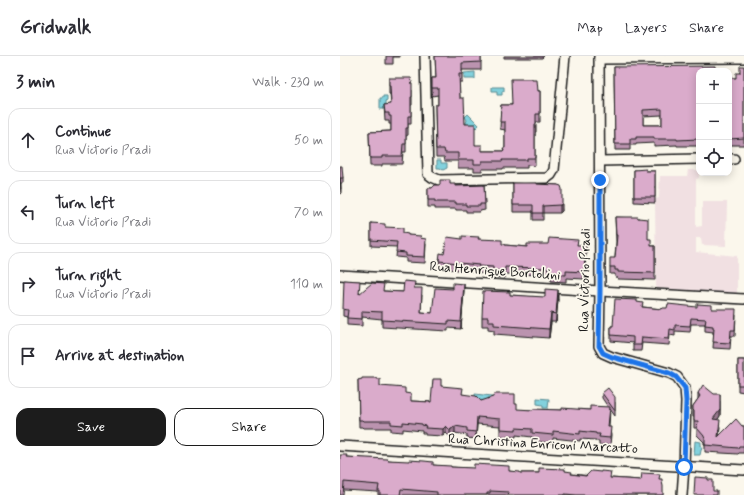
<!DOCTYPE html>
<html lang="en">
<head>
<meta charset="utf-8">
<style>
  body { margin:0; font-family:Mynerve,sans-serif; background:#f7f7f7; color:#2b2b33 }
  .controls { position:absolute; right:12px; top:12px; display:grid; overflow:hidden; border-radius:8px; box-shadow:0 2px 10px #0003 }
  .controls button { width:36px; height:36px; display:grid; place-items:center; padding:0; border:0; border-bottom:1px solid #e1e1e2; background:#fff; color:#2b2b33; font:20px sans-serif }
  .stop { position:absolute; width:12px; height:12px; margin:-9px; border:3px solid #1a73e8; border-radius:50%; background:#fff }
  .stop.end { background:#1a73e8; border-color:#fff; box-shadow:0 1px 4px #0008 }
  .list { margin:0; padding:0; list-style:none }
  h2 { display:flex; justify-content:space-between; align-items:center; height:52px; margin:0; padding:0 16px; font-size:17px }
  h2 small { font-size:13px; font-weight:400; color:#7c7c81 }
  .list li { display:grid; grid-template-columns:26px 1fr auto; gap:12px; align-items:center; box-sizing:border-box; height:64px; margin:0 8px 8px; padding:0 8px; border:1px solid #e1e1e2; border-radius:12px }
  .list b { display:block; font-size:15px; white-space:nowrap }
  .list p { margin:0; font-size:13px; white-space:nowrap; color:#7c7c81 }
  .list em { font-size:13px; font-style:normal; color:#7c7c81 }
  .actions { display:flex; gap:8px; padding:12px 16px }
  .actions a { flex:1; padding:9px 0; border:1px solid #1c1c1c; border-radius:12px; text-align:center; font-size:14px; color:#1c1c1c }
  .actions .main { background:#1c1c1c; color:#fff }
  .icon { flex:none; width:22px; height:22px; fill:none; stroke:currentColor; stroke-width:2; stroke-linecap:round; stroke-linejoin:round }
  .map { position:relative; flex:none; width:404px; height:439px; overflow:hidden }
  header { display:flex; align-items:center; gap:24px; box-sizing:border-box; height:56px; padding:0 20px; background:#fff; border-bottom:1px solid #e1e1e2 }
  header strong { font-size:19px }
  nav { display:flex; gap:22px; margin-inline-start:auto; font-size:14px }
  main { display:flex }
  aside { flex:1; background:#fff }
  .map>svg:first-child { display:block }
  .built { fill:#f1e0e2 }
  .water { fill:#82d1dd; stroke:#598990 }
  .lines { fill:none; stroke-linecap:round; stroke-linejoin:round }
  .minor-casing { stroke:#1c1c1c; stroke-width:12 }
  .minor { stroke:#fbf7ec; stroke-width:9 }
  .wall { fill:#bb93af; stroke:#1c1c1c; fill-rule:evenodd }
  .shaded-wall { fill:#99788e; stroke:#1c1c1c }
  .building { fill:#daabcb; stroke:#1c1c1c; fill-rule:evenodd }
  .route { stroke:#1a73e8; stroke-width:5 }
  .labels { text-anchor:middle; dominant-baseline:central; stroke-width:3.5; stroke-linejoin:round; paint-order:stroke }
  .street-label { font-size:14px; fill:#1c1c1c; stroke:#fbf7ec }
</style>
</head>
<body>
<header>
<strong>Gridwalk</strong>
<nav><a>Map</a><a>Layers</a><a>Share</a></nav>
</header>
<main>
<aside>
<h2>3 min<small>Walk · 230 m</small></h2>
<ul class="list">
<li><svg class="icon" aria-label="ahead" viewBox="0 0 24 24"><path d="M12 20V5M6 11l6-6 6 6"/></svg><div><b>Continue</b><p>Rua Victorio Pradi</p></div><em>50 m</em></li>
<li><svg class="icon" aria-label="left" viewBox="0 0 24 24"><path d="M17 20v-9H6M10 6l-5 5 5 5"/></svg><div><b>Turn left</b><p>Rua Victorio Pradi</p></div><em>70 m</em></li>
<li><svg class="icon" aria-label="right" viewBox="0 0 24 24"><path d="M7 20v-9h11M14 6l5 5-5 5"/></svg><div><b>Turn right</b><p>Rua Victorio Pradi</p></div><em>110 m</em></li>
<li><svg class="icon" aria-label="arrive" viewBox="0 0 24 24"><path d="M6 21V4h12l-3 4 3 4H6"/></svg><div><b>Arrive at destination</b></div></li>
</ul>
<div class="actions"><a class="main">Save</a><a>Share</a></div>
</aside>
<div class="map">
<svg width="404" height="439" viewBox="0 0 404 439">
  <rect width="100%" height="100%" fill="#fbf7ec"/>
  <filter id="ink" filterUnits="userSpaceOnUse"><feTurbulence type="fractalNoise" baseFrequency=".025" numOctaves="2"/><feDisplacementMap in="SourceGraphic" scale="8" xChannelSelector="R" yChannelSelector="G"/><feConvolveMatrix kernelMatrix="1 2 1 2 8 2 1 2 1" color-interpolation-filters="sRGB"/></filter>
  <g filter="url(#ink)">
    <polygon class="built" points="348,114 359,114 359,122 356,123 356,171 362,170 362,146 387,146 386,190 362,189 361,182 356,182 356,196 397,200 397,238 316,232 315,143 319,142 320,120 347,120"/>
    <g class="water">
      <polygon points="135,16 135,23 124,23 124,17"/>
      <polygon points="152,31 164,31 164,35 162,35 162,39 157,39 157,35 152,35"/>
      <polygon points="43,40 47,40 47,45 46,45 46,53 40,53 40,42 43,42"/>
      <polygon points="128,58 139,69 136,72 133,69 128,69 126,67 127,64 125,61"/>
      <polygon points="97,104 101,104 101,107 107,107 107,112 103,114 100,112 97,112"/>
      <polygon points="135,338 152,340 152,342 148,342 148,344 146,348 135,341"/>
      <polygon points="197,342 209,343 208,352 203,352 203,349 197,348"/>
      <polygon points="355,385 361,386 361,390 362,390 360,399 354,399"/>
    </g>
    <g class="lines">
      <g class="minor-casing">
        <g id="minor">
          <polyline points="85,0 88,118 92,121 99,124 207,122 211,119 214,114 225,0"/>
          <polyline points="259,0 260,235 259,290 263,297 272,301 329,317 337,321 345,332 346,345 344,411 342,439"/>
          <polyline points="259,3 404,2"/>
          <polyline points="389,103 394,103"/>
          <polyline points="260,105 359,103"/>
          <polyline points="0,219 260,235 404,243"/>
          <polyline points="0,390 404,414"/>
        </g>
      </g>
      <use href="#minor" class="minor"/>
    </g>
    <g class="wall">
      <polygon points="46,0 60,0 60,1 53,1 53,8 46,8"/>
      <polygon points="95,0 141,0 141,14 122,14 122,26 119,26 120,42 125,68 135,89 142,95 164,95 165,92 165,74 160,73 161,49 171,49 192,24 198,35 200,35 200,66 196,66 196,76 195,76 195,110 187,109 187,112 163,112 163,113 142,113 142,115 134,115 134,112 118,112 118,105 105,105 104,101 96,101 95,49 98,49 98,39 92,40 92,22 96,22"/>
      <polygon points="164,0 204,0 202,2 164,2"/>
      <polygon points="404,10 404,89 389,89 389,22 396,22"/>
      <path d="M274,11L359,15V90H337V89L314,90V87L296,88V89H290V94H275ZM322,59V69H303V60Z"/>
      <polygon points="49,22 72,34 72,49 71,49 71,68 68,68 68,79 66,80 66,96 63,96 62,108 42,108 42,110 30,110 29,76 51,75 51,68 49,68 49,65 45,65 44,49 51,49 50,38 49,38"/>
      <polygon points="0,110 3,122 3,127 1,127 1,138 0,138"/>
      <polygon points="294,114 306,115 315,115 315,147 294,146"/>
      <polygon points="173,127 218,129 222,155 220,157 203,157 203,164 193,164 193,156 173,156"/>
      <polygon points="110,128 115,130 144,129 145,154 140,155 140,156 126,156 126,154 116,154 116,153 95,153 95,151 88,151 88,132 92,132"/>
      <polygon points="275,161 298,162 308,183 311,190 315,190 315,224 278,223 278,222 275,221 275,218 270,218 270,211 275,202 276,186"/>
      <polygon points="31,167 63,177 68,179 81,182 86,188 85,207 66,206 66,202 56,201 57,191 31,190"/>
      <polygon points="139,183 165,189 187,191 238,189 246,196 244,223 226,222 226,226 211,225 211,220 207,220 207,219 165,218 165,222 153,221 153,218 138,217 138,216 99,212 99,205 104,198"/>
      <polygon points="75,232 82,239 81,256 92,257 124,234 121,273 108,272 108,275 42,271 42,263 22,261 22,270 7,269 7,261 3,260 3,253 19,237 44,235 63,236"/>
      <polygon points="170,239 218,243 216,266 211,266 209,282 154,278 154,274 148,273 148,270 142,270 142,261"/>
      <polygon points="297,246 303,251 322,253 372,253 396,259 395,280 391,280 390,293 373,292 374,278 373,278 373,276 365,275 365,268 351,268 350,276 335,275 335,280 330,279 329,289 302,287 301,295 293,295 293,287 271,285 271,270 273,270"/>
      <polygon points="398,304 404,304 404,336 398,335"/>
      <polygon points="18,324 40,330 65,337 71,345 91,346 101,330 141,345 175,348 177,354 250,354 268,351 262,342 262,337 275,346 275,360 270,353 269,371 271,379 270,389 259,389 259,385 256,385 256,384 240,383 240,385 213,382 213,387 192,385 192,381 176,379 176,381 160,380 160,370 137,368 136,383 127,382 127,379 115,377 110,381 106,377 103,380 85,379 85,377 82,377 82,375 63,373 63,376 51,375 51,372 23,372 22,371 19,371"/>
      <polygon points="358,337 380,345 380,360 377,364 380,371 379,381 402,370 404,370 404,397 399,397 398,398 365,396 365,388 364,388 364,386 357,379 357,372 354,372 354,361 353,361 353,350 358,343"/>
      <polygon points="6,401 48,404 111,411 169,415 180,417 199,417 225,415 232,418 271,422 301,424 320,423 322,428 323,439 38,439 38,436 4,434 0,439"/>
    </g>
    <g class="shaded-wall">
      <polygon points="222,148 222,155 220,157 220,149"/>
      <polygon points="246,189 246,196 244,223 244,216"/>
      <polygon points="124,228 124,234 121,273 121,266"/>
      <polygon points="218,234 218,243 216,266 216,258"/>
      <polygon points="211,257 211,266 209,282 209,273"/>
      <polygon points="380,338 380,360 373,370 373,363"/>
      <polygon points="137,361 137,368 136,383 136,376"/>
      <polygon points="106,370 106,377 103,380 103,373"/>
      <polygon points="115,370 115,377 110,381 110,374"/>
    </g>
    <g class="building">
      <polygon points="95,0 141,0 141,6 122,7 122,18 119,18 120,42 124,42 125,68 135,68 135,89 142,89 142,95 164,95 163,92 165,92 165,66 160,66 161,49 172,49 171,23 192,23 192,24 197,24 198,35 200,35 200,58 196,58 196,68 195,68 195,102 187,102 187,104 162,104 163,105 142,105 142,108 134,108 134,104 118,104 118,97 105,97 104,93 96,93 95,49 98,49 98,32 92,32 92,22 96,22"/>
      <path d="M375,10V15H359V83L337,84V83H314V81H296V83H290V88H275L274,11ZM322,53V69H303V54Z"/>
      <polygon points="400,10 404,10 404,82 389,83 389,22 396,22 396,17 400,17"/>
      <polygon points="49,22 71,22 72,26 70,27 72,27 72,41 71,41 71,60 68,60 68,72 66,72 66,88 63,88 62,100 42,100 42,102 30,102 29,76 51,75 51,60 49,60 49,57 45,57 44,49 51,48 50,30 49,30"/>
      <polygon points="0,110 2,110 3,122 0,122 1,133 0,133"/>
      <polygon points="306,113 306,115 315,115 315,141 294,141 294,114"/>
      <polygon points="100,124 110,124 110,128 115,128 115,130 144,129 145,148 140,148 140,150 126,150 126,148 116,148 116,146 95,146 95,144 88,144 88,132 92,132 95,129 100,129"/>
      <polygon points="173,127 197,127 197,128 218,129 221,130 222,133 222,148 220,149 203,150 203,157 193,157 193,149 173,149"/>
      <polygon points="275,161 298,161 298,162 308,163 308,183 311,183 311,190 315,190 315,217 278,216 278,214 275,214 275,211 270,211 270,202 275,202 277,179 276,179"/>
      <polygon points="31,167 45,168 45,171 63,172 63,177 68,178 68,179 81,180 80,182 86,183 85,201 66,200 66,197 56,196 57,186 31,184"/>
      <polygon points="122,180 139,181 138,183 162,184 162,188 165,188 165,189 187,191 187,188 208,188 209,182 238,184 237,189 246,189 244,216 226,215 226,219 211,218 211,213 207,213 207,212 165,211 165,215 153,214 153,211 138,210 139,209 99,205 100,197 104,198 107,181 122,183"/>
      <polygon points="4,224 20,225 19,238 32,227 44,228 43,235 63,236 64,225 75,226 74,232 82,232 81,256 92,257 95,232 113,233 113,227 124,228 121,266 108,265 108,268 42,264 42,256 22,255 22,263 7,262 8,254 3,253"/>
      <polygon points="205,233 218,234 216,258 211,257 209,273 154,269 154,265 148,265 148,261 142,261 143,235 170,236 170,239 205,241"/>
      <polygon points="275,243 297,244 297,246 303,247 302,251 322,253 323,252 327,252 328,248 357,251 357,248 372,249 372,253 396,253 395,274 391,274 390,287 373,286 374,272 373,272 373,270 365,269 366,263 351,262 350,270 335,269 335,274 330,273 329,283 302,281 301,289 293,289 293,281 271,279 271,270 273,270"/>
      <rect x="398" y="304" width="6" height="25"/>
      <polygon points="22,322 36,322 36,323 40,323 40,330 65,332 65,337 71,338 71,345 91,346 93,323 101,323 101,330 123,332 122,338 136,340 141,345 153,341 154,338 175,338 175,348 177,348 177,353 193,354 193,353 222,354 222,352 250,354 250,350 270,351 268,371 271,371 270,382 259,381 260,378 256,378 256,377 240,375 240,378 213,375 213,379 192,377 192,373 176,372 176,374 160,373 160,363 137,361 136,376 127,375 127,372 115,370 110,374 106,370 103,373 85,372 86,370 82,369 82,368 63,366 63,369 51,368 51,365 23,365 22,364 19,364 18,324 22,323"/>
      <polygon points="363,329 374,338 380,338 380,354 373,363 380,364 378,381 396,363 402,370 404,370 404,390 399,390 398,392 365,389 365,382 364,381 364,380 357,372 358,365 354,365 354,355 353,354 353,350 360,340 358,337"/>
      <polygon points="268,332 275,341 275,355 262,337"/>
      <polygon points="0,399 7,399 6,401 48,403 48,404 69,405 69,404 84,405 93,406 93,409 111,410 111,411 134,412 134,408 169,410 169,415 180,416 180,417 199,417 199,412 225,413 225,415 232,416 231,418 246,420 251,415 261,416 261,415 271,416 270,422 301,424 302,417 320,418 319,423 322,423 322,426 323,430 323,439 236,439 225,438 225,439 168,439 169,436 150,435 150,437 147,437 147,439 97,439 97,436 61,433 60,439 40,439 40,435 38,435 39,429 4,426 3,439 0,439"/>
      <polygon points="355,421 368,422 368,424 373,424 373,435 377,435 377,439 354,439"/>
    </g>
  </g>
  <g class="lines" filter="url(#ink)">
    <polyline class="route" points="260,124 260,235 259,290 263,297 272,301 329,317 336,321 345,332 346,345 344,411"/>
  </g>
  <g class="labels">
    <g class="street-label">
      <text transform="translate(155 215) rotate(4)">Rua Henrique Bortolini</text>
      <text transform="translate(245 224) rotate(-89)">Rua Victorio Pradi</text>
      <text transform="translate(203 388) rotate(3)">Rua Christina Enriconi Marcatto</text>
    </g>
  </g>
</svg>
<div class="controls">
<button>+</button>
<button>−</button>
<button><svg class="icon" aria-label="locate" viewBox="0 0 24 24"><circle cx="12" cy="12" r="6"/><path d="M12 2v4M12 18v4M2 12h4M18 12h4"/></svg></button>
</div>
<div class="stop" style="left:344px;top:411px"></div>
<div class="stop end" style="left:260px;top:124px"></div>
</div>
</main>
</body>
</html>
